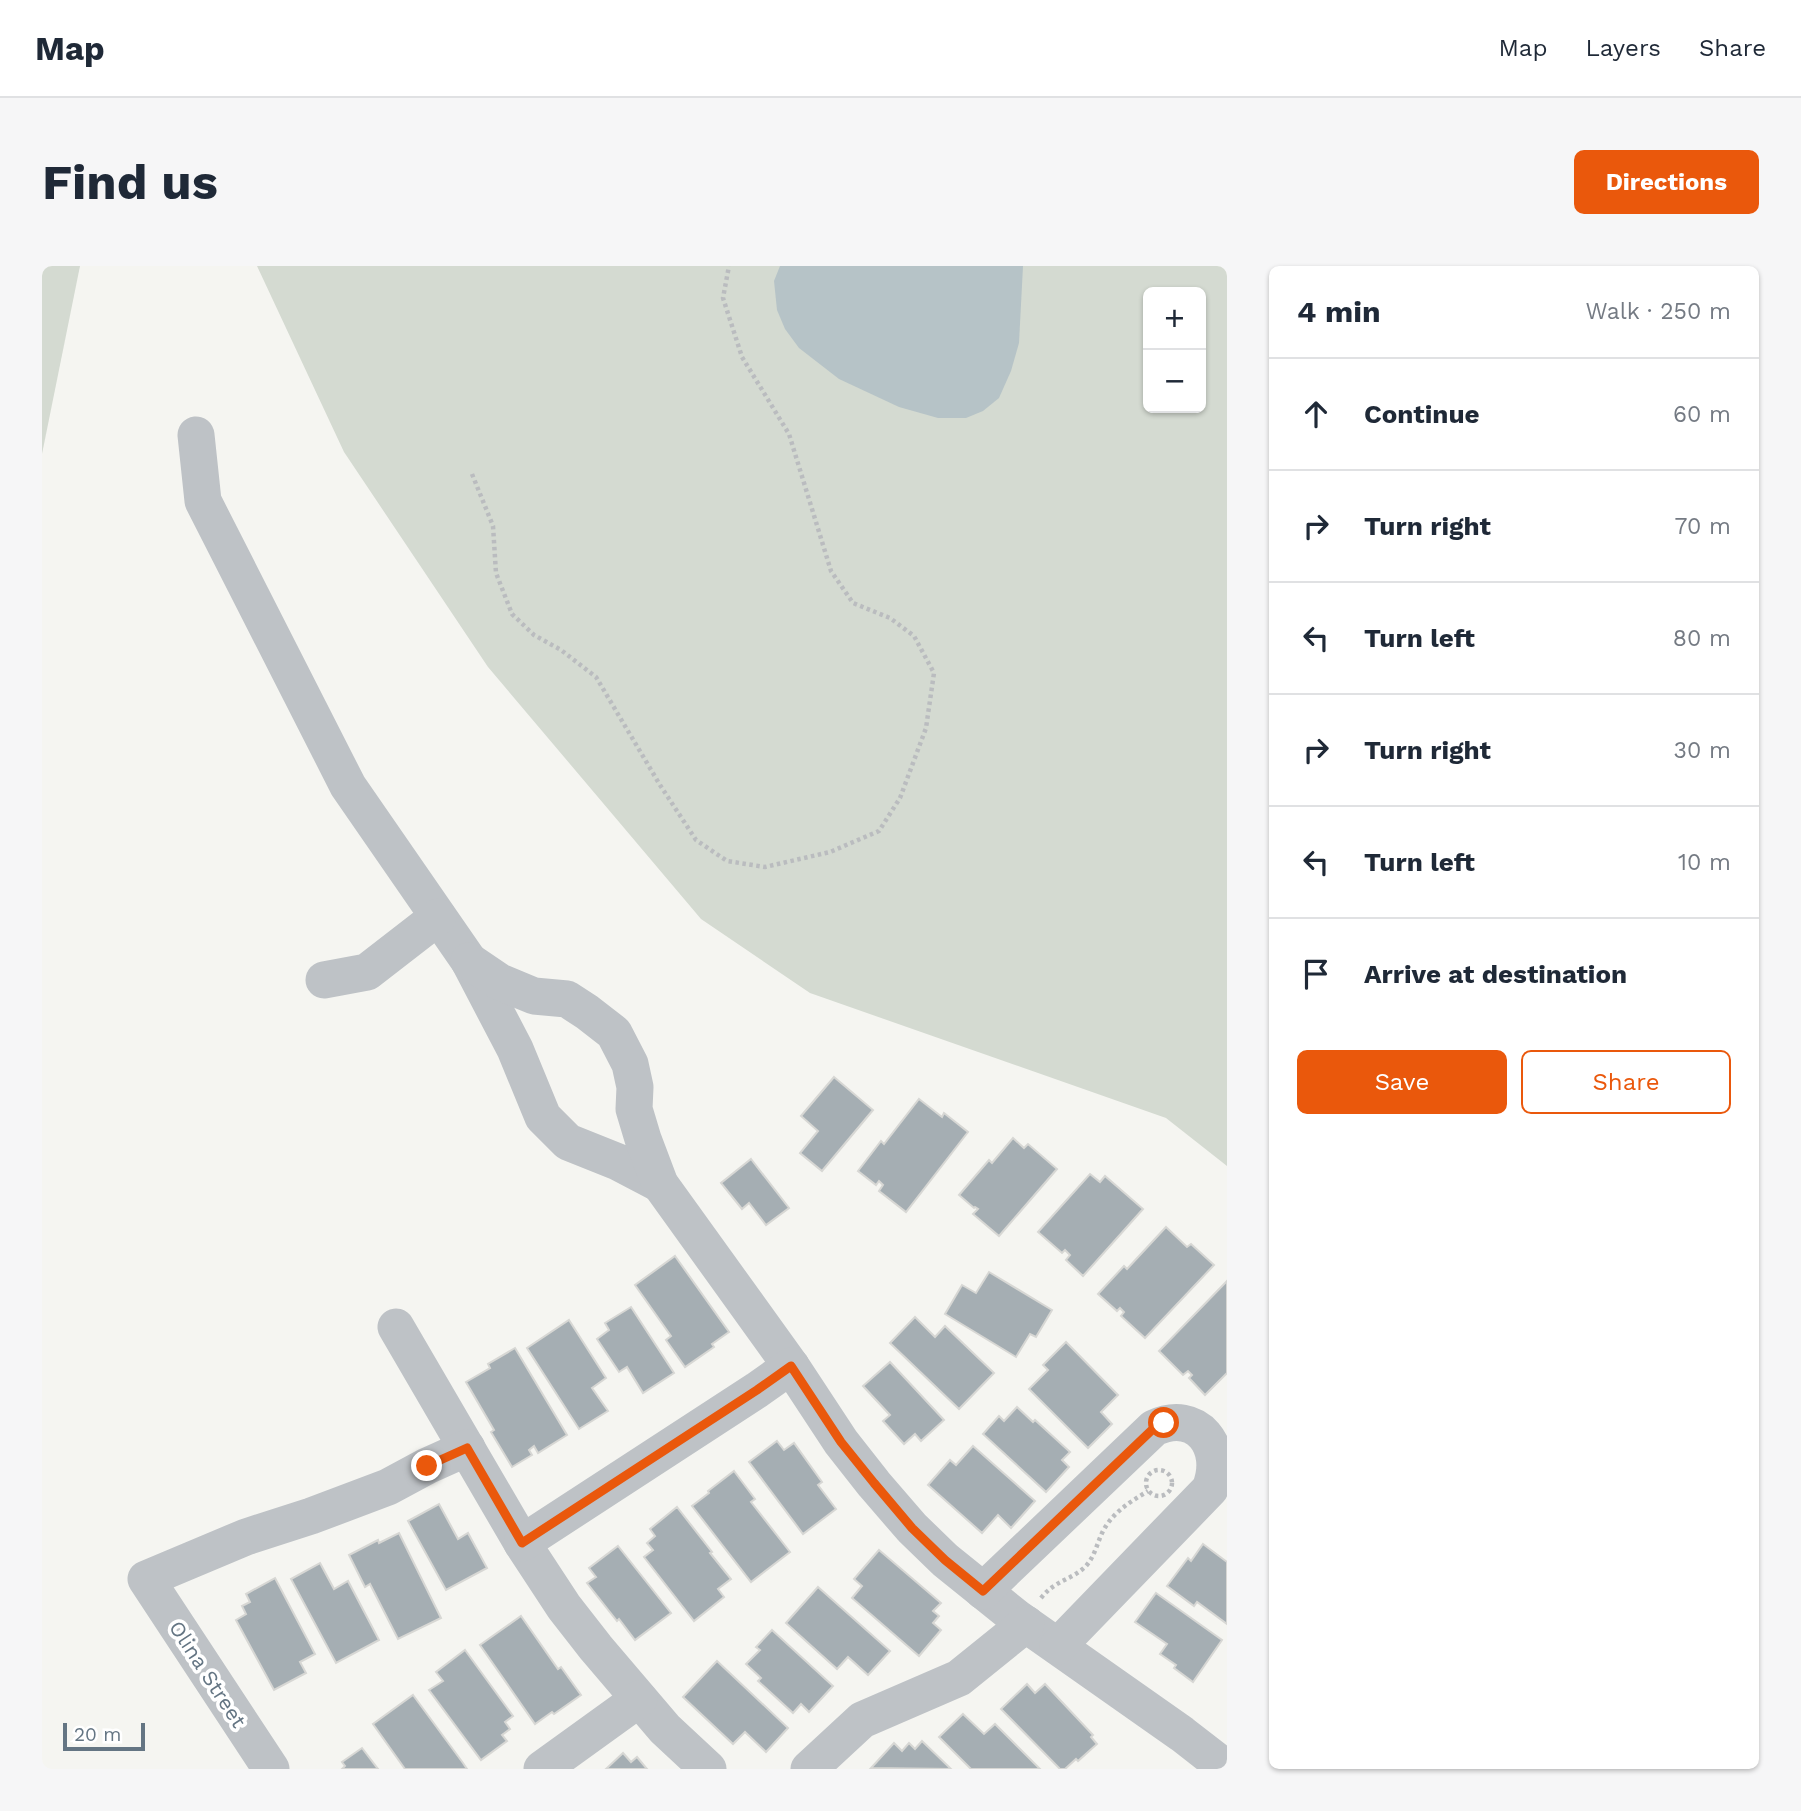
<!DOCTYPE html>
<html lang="en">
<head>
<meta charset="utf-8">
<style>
  body { margin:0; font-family:"Work Sans",sans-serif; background:#f6f6f7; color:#1f2937 }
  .controls { position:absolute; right:21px; top:21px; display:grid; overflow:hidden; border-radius:10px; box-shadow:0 2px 5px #0004 }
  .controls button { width:63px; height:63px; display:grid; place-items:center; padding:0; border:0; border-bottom:2px solid #e0e1e3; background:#fff; color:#1f2937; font:35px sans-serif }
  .scale { position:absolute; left:21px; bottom:18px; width:82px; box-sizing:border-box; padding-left:7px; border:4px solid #647583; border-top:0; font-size:19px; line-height:24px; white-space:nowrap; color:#647583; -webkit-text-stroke:5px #fff; paint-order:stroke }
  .stop { position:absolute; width:21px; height:21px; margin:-16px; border:5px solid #ea580c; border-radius:50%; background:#fff }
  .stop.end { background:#ea580c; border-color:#fff; box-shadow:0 2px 7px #0008 }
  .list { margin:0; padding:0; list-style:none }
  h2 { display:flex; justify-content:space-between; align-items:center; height:91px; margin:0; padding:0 28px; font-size:30px }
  h2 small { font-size:23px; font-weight:400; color:#747a83 }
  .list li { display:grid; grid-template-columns:46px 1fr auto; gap:21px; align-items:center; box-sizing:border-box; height:112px; padding:0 28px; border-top:2px solid #e0e1e3 }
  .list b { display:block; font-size:26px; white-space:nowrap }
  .list em { font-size:23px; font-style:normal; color:#747a83 }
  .actions { display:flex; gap:14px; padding:21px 28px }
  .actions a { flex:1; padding:16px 0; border:2px solid #ea580c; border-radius:10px; text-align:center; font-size:24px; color:#ea580c }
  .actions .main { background:#ea580c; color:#fff }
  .icon { flex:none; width:38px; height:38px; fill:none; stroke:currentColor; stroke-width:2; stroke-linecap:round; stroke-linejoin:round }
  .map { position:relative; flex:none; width:1185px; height:1503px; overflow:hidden; border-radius:10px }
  header { display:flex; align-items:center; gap:42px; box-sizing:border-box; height:98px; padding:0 35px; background:#fff; border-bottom:2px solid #e0e1e3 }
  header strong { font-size:33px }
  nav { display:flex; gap:38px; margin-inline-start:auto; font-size:24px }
  .intro { display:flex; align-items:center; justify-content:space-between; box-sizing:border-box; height:168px; padding:0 42px }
  h1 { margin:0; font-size:49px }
  .button { padding:18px 32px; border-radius:10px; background:#ea580c; color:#fff; font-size:24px; font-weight:700 }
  main { display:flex; gap:42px; padding:0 42px }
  aside { flex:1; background:#fff; border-radius:10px; box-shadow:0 2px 5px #0004 }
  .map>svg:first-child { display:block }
  .green { fill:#d4dad1; fill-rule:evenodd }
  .water { fill:#b6c3c7 }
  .building { fill:#a5aeb3; stroke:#d7d7d4; stroke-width:2 }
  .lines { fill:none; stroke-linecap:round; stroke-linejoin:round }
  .path { stroke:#babcbf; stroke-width:4.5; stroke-dasharray:3.5 3.5; stroke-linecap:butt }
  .minor { stroke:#bec2c6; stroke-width:37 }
  .route { stroke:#ea580c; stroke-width:9 }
  .labels { text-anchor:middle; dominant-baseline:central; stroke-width:7; stroke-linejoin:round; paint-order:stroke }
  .street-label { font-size:21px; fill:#647583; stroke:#fff }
</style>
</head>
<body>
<header>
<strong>Map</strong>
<nav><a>Map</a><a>Layers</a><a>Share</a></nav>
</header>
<div class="intro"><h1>Find us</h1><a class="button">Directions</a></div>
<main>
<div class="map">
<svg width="1185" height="1503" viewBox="0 0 1185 1503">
  <rect width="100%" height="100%" fill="#f5f5f1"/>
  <g class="green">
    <polygon points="0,0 38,0 0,188"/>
    <path d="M215,0H1185V900L1124,852L768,727L659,653L446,401L302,186ZM1106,26H1159V142H1106Z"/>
  </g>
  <polygon class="water" points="738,0 981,0 977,77 969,105 957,132 941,145 924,152 896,152 857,141 797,113 757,82 743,63 735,44 732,15"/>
  <g class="building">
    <polygon points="792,811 831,844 780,905 758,887 776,865 759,850"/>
    <polygon points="877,833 900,851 902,847 926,866 864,946 837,925 841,919 837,915 834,919 816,905 839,875 842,878"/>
    <polygon points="971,872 982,882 986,878 1015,903 957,970 931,948 936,943 933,941 932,942 917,929 947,894 950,897"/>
    <polygon points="709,893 747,942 724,959 707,937 700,943 679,917"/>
    <polygon points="1048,908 1058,916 1063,910 1101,943 1041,1010 1024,994 1028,989 1023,984 1020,987 996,966"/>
    <polygon points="1124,961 1145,981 1149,978 1172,999 1103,1072 1079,1050 1082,1046 1078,1042 1075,1045 1056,1028 1082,1000 1085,1003"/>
    <polygon points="633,990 687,1066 670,1078 672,1081 643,1101 624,1074 629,1070 593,1019"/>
    <polygon points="947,1006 1010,1044 994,1071 988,1068 974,1091 903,1048 920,1019 934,1027"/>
    <polygon points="1185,1015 1185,1107 1163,1129 1147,1112 1150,1109 1146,1105 1141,1109 1117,1085"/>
    <polygon points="589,1041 632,1107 601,1127 585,1101 577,1106 555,1073 567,1064 563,1057"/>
    <polygon points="873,1051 893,1071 903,1060 952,1107 917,1143 848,1077"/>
    <polygon points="527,1054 564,1112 550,1122 566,1145 537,1163 485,1082"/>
    <polygon points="1024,1076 1076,1129 1059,1146 1070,1158 1046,1182 987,1123 1006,1104 1001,1099"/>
    <polygon points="473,1082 525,1169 496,1187 492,1180 487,1184 490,1189 470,1201 449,1166 452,1164 424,1116 448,1102 446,1098"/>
    <polygon points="848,1096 902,1154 879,1175 873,1168 862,1178 841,1155 848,1149 821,1120"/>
    <polygon points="975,1141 991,1156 993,1154 1028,1186 1020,1194 1027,1201 1004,1226 941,1168 957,1150 962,1155"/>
    <polygon points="735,1175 742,1184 752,1177 780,1216 776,1219 794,1243 761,1268 707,1196"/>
    <polygon points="931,1180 993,1235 969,1262 956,1249 940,1267 886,1219 908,1194 914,1199"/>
    <polygon points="692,1205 713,1233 709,1236 748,1286 709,1316 650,1240 667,1227 666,1225"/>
    <polygon points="397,1238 416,1273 426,1267 445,1302 404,1324 366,1255"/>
    <polygon points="635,1241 670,1286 668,1287 689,1313 676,1323 682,1331 652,1355 602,1291 611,1284 605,1277 613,1270 608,1263"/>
    <polygon points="357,1267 399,1352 356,1373 328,1318 323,1321 307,1289 336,1274 337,1277"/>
    <polygon points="1161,1278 1185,1296 1185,1358 1155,1336 1152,1340 1125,1320 1146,1292 1149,1295"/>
    <polygon points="576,1280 629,1347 593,1374 577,1353 575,1355 545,1317 554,1311 547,1302"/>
    <polygon points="837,1284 899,1337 891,1345 897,1350 891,1357 899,1364 877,1390 810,1332 820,1320 812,1313"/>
    <polygon points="278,1297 292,1323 306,1315 337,1374 294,1397 249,1313"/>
    <polygon points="233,1312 273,1388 258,1396 264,1407 232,1424 194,1354 204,1348 200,1340 208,1336 204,1328"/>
    <polygon points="776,1321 848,1385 826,1409 806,1391 795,1403 744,1357"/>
    <polygon points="1114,1327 1180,1374 1151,1416 1132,1402 1134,1399 1118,1388 1125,1378 1093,1356"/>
    <polygon points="479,1350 516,1403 519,1401 539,1429 512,1448 510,1446 493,1458 438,1379"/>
    <polygon points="730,1364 791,1420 767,1446 759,1438 751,1447 716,1415 719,1412 704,1398 718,1384 714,1381"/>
    <polygon points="423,1384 471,1450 463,1456 468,1463 460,1469 465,1475 439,1494 387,1424 401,1415 394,1406"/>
    <polygon points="675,1395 746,1462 724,1486 703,1466 691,1478 641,1431"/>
    <polygon points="985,1418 993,1427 1003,1418 1051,1469 1049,1471 1055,1478 1036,1495 1034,1493 1023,1503 1018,1503 959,1443"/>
    <polygon points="371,1429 421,1497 425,1503 363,1503 331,1458"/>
    <polygon points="921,1448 942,1468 953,1458 998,1503 929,1503 897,1471"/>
    <polygon points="880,1475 909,1503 829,1502 852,1477 860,1485 867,1477 873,1483"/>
    <polygon points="320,1482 336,1503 300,1503 303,1500 300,1496"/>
    <polygon points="581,1487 589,1496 595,1491 605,1503 564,1503"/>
  </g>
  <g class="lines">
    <g class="path">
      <polyline points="430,208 451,260 454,307 470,348 492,369 519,384 554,411 618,519 654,574 685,595 723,601 788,586 837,565 858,532 884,462 892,407 872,370 848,352 811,337 789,305 747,168 700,91 681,32 687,0"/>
      <circle cx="1117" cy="1217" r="13"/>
      <path d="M999,1332C1013,1314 1030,1314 1044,1300C1053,1290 1055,1277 1061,1265C1071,1246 1088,1236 1106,1225"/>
    </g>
    <g class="minor">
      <polyline points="154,169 161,235 306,520 427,695 473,783 501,851 526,876 576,896 618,918"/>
      <polyline points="427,695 458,716 492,730 525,733 545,746 572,767 588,798 593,821 592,843 601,873 618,918 749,1100 799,1176 832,1218 870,1262 903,1294 975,1352 1140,1468 1185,1503"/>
      <polyline points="282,714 325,706 396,651"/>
      <polyline points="354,1061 480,1277 522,1341 554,1382 623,1463 666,1503"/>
      <polyline points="480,1277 715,1124 749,1100"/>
      <path d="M941,1325L1112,1162C1155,1142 1185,1181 1168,1223L1016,1380"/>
      <polyline points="229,1503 104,1313 204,1271 269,1250 346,1221 385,1200 425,1182"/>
      <polyline points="500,1503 597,1433"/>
      <polyline points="767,1503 820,1454 917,1412 984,1358"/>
    </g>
  </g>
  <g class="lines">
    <polyline class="route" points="385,1200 425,1182 480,1277 715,1124 749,1100 799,1176 832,1217 870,1262 903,1294 941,1325 1112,1162 1122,1157"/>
  </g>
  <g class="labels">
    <g class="street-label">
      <text transform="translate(166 1408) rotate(57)">Olina Street</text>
    </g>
  </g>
</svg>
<div class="controls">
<button>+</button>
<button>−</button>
</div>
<div class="scale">20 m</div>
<div class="stop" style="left:1122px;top:1157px"></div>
<div class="stop end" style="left:385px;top:1200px"></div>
</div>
<aside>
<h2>4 min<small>Walk · 250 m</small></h2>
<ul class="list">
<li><svg class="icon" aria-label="ahead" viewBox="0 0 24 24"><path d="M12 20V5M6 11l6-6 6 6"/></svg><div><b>Continue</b></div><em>60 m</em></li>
<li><svg class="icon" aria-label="right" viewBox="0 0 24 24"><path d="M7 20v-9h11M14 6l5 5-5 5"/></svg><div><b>Turn right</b></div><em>70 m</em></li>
<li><svg class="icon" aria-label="left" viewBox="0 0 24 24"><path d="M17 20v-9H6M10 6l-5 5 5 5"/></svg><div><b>Turn left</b></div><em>80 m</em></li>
<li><svg class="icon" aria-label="right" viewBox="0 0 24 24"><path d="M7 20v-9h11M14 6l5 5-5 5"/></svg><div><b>Turn right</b></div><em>30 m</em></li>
<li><svg class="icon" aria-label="left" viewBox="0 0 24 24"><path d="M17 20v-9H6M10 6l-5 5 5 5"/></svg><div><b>Turn left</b></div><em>10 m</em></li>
<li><svg class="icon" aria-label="arrive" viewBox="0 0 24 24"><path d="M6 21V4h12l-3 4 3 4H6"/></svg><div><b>Arrive at destination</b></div></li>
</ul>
<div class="actions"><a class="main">Save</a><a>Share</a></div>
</aside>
</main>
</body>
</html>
